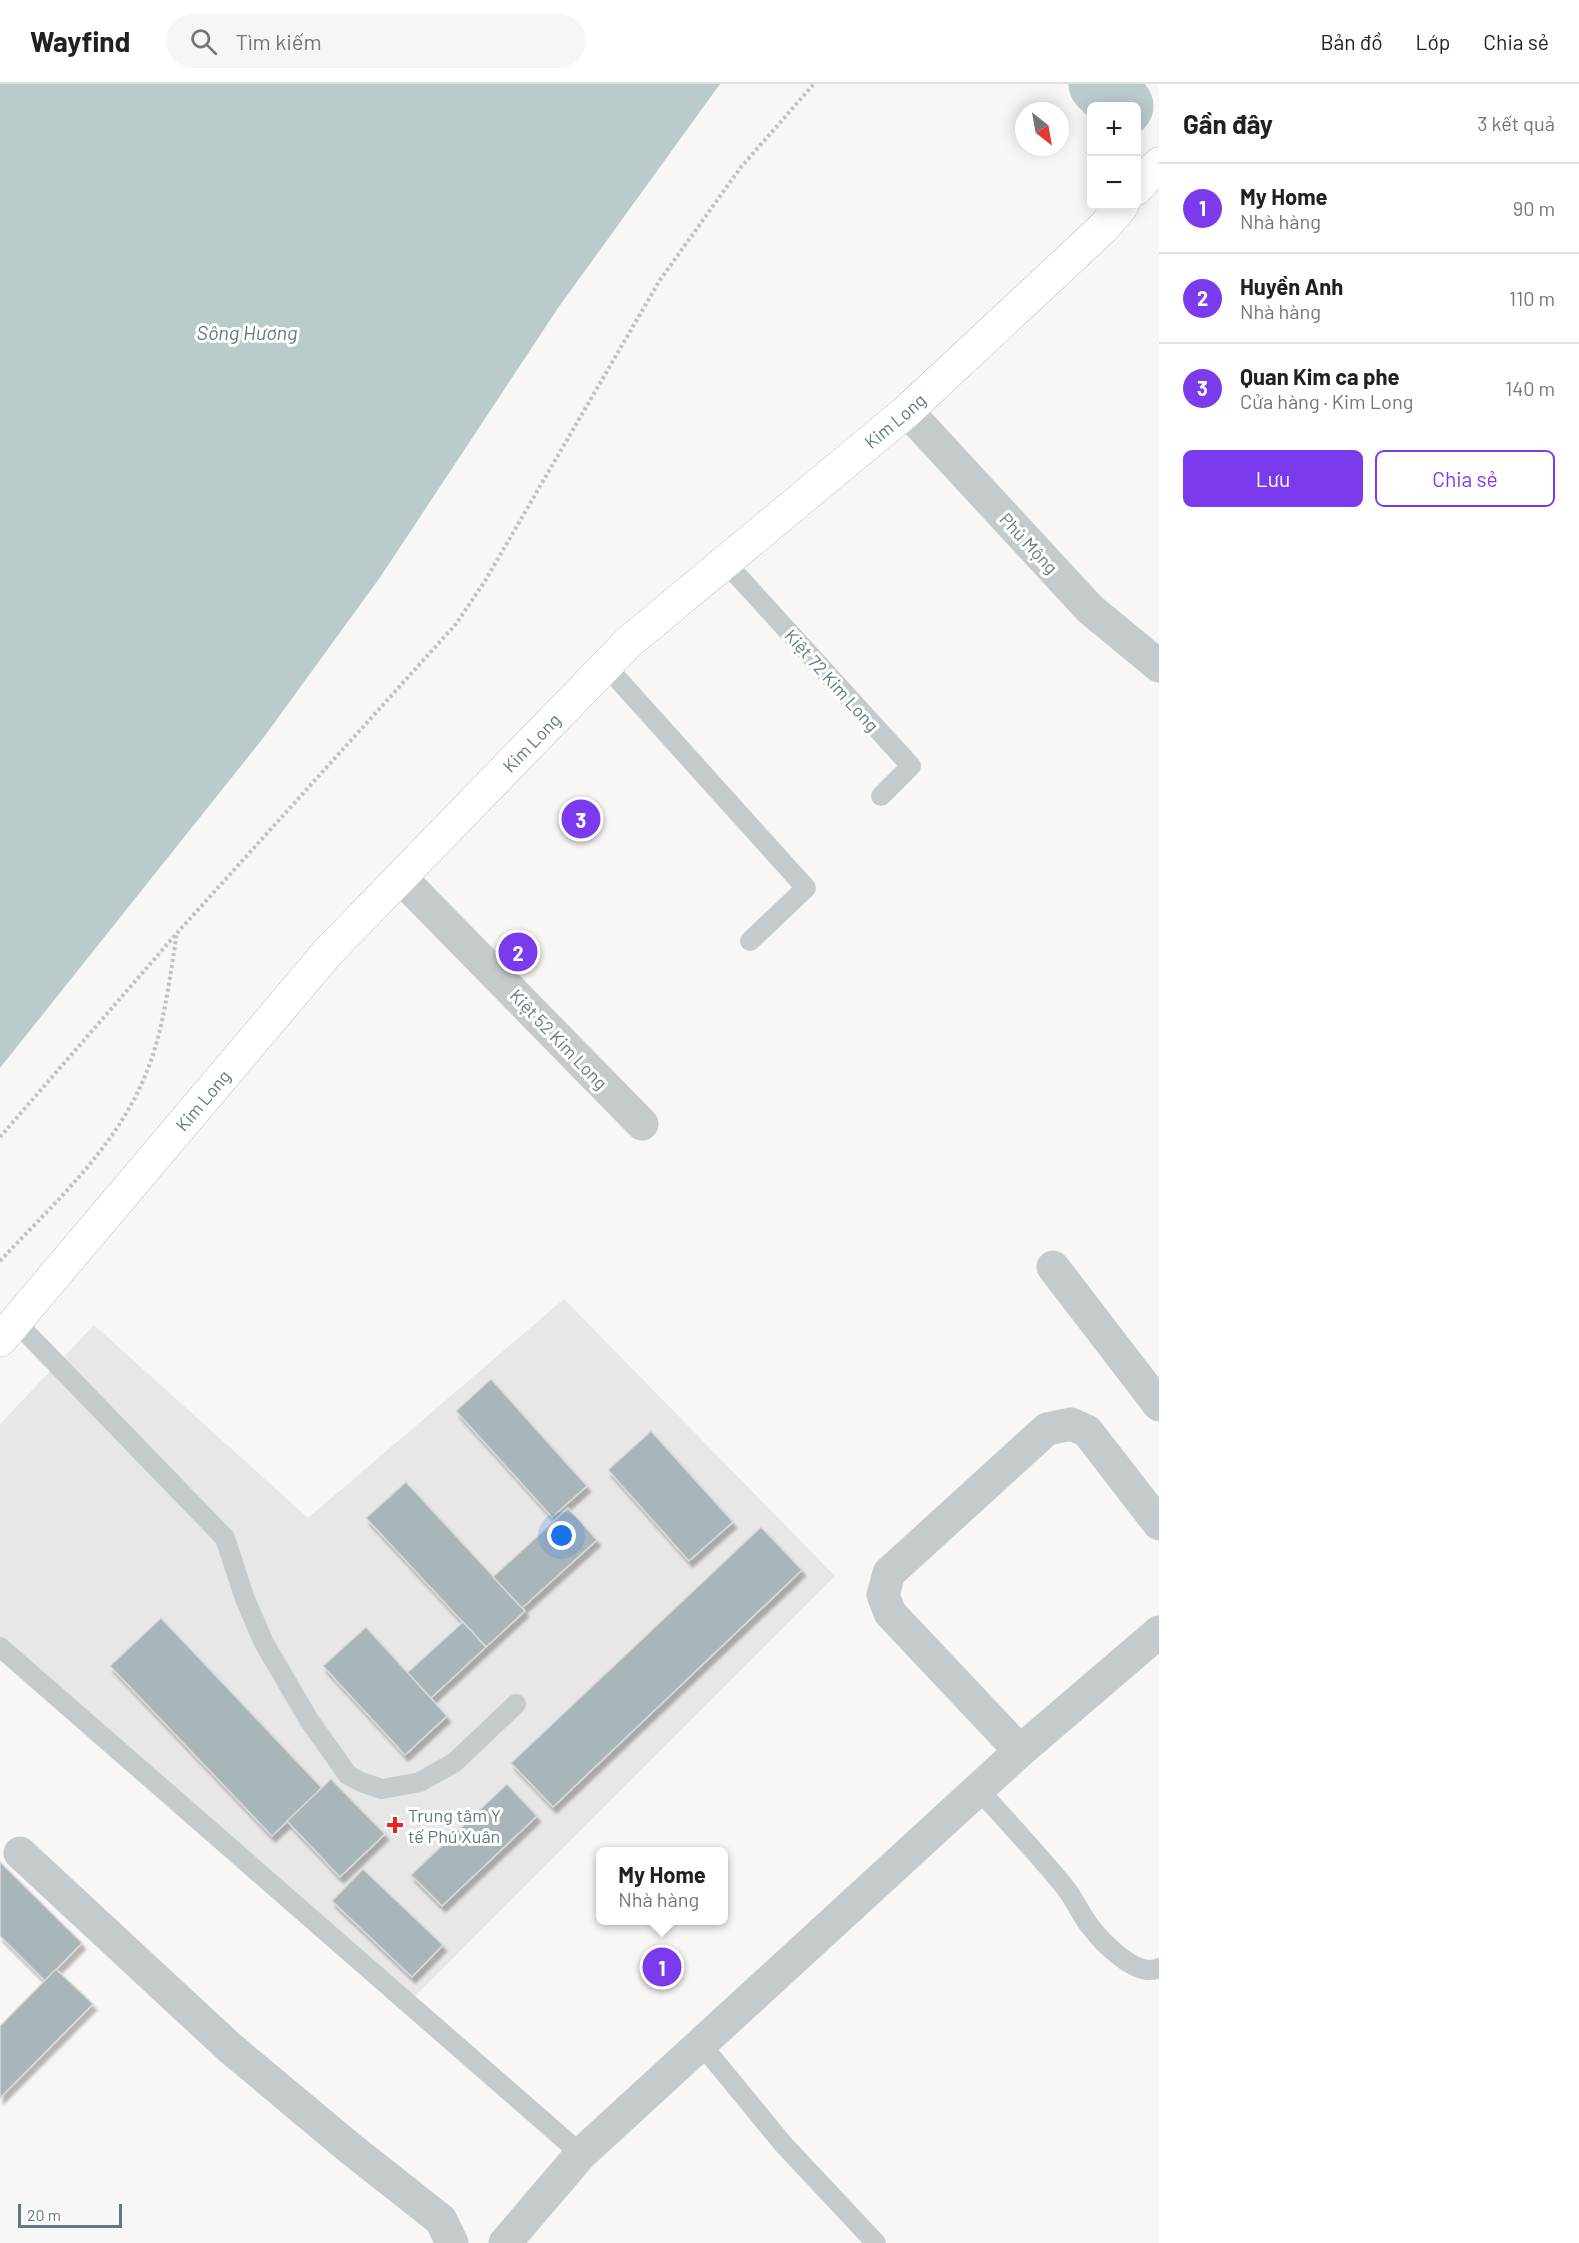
<!DOCTYPE html>
<html lang="vi">
<head>
<meta charset="utf-8">
<style>
  body { margin:0; font-family:Barlow,sans-serif; background:#f6f6f6; color:#202124 }
  .controls { position:absolute; right:18px; top:18px; display:grid; overflow:hidden; border-radius:9px; box-shadow:0 3px 15px #0003 }
  .controls button { width:54px; height:54px; display:grid; place-items:center; padding:0; border:0; border-bottom:2px solid #e0e0e0; background:#fff; color:#202124; font:30px sans-serif }
  .compass { position:absolute; left:1015px; top:18px; width:54px; height:54px; border-radius:50%; background:#fff; box-shadow:0 3px 15px #0003; rotate:149deg }
  .scale { position:absolute; left:18px; bottom:15px; width:104px; box-sizing:border-box; padding-left:6px; border:3px solid #607a82; border-top:0; font-size:16px; line-height:21px; white-space:nowrap; color:#607a82; -webkit-text-stroke:4px #fff; paint-order:stroke }
  .you { position:absolute; left:562px; top:1452px; width:21px; height:21px; margin:-15px; border:4px solid #fff; border-radius:50%; background:#1a73e8; box-shadow:0 0 0 9px #1a73e833 }
  .badge { display:grid; place-items:center; width:39px; height:39px; border-radius:50%; background:#7c3aed; color:#fff; font-size:20px; font-weight:700 }
  .pin { position:absolute; translate:-50% -50%; border:3px solid #fff; box-shadow:0 2px 6px #0006 }
  .popup { position:absolute; left:596px; top:1763px; width:132px; height:78px; box-sizing:border-box; display:grid; place-content:center; border-radius:9px; background:#fff; filter:drop-shadow(0 2px 4px #0005); font-size:20px; white-space:nowrap; color:#757577 }
  .popup b { font-size:22px; color:#202124 }
  .popup::after { content:''; position:absolute; left:50%; top:100%; margin-left:-12px; border:12px solid transparent; border-top-color:#fff }
  .list { margin:0; padding:0; list-style:none }
  h2 { display:flex; justify-content:space-between; align-items:center; height:78px; margin:0; padding:0 24px; font-size:26px }
  h2 small { font-size:20px; font-weight:400; color:#757577 }
  .list li { display:grid; grid-template-columns:39px 1fr auto; gap:18px; align-items:center; box-sizing:border-box; height:90px; padding:0 24px; border-top:2px solid #e0e0e0 }
  .list b { display:block; font-size:22px; white-space:nowrap }
  .list p { margin:0; font-size:20px; white-space:nowrap; color:#757577 }
  .list em { font-size:20px; font-style:normal; color:#757577 }
  .actions { display:flex; gap:12px; padding:18px 24px }
  .actions a { flex:1; padding:14px 0; border:2px solid #7c3aed; border-radius:9px; text-align:center; font-size:21px; color:#7c3aed }
  .actions .main { background:#7c3aed; color:#fff }
  .icon { flex:none; width:33px; height:33px; fill:none; stroke:currentColor; stroke-width:2; stroke-linecap:round; stroke-linejoin:round }
  .map { position:relative; flex:none; width:1159px; height:2159px; overflow:hidden }
  header { display:flex; align-items:center; gap:36px; box-sizing:border-box; height:84px; padding:0 30px; background:#fff; border-bottom:2px solid #e0e0e0 }
  header strong { font-size:28px }
  nav { display:flex; gap:33px; margin-inline-start:auto; font-size:21px }
  .search { width:420px; height:54px; background:#f6f6f6; display:flex; align-items:center; gap:15px; box-sizing:border-box; padding:0 21px; border-radius:33px; color:#757577; font-size:22px }
  main { display:flex }
  aside { flex:1; background:#fff }
  .map>svg:first-child { display:block }
  .built { fill:#e6e7e6 }
  .water { fill:#bacbcc }
  .lines { fill:none; stroke-linecap:round; stroke-linejoin:round }
  .river { stroke:#bacbcc; stroke-width:63 }
  .building { fill:#a9b6b9; stroke:#dad9d7; stroke-width:1.5; filter:url(#shadow) }
  .secondary-casing { stroke:#b4bdc0; stroke-width:34 }
  .path { stroke:#bec2c3; stroke-width:4; stroke-dasharray:3 3; stroke-linecap:butt }
  .lane { stroke:#c5cbcd; stroke-width:20 }
  .street { stroke:#c5cbcd; stroke-width:33 }
  .secondary { stroke:#fff; stroke-width:33 }
  .poi-dot { fill:#f31f1a; stroke:#fff; stroke-width:2 }
  .labels { text-anchor:middle; dominant-baseline:central; stroke-width:6; stroke-linejoin:round; paint-order:stroke }
  .street-label { font-size:18px; fill:#607a82; stroke:#fff }
  .poi-label { font-size:18px; fill:#607a82; stroke:#fff; text-anchor:start }
  .water-label { font-size:20px; font-style:italic; fill:#5b7b7d; stroke:#fff }
</style>
</head>
<body>
<header>
<strong>Wayfind</strong>
<div class="search"><svg class="icon" aria-label="search" viewBox="0 0 24 24"><circle cx="10" cy="10" r="6"/><path d="M15 15l6 6"/></svg>Tìm kiếm</div>
<nav><a>Bản đồ</a><a>Lớp</a><a>Chia sẻ</a></nav>
</header>
<main>
<div class="map">
<svg width="1159" height="2159" viewBox="0 0 1159 2159">
  <defs>
    <filter id="shadow"><feDropShadow dx="3.5" dy="6" stdDeviation="1.5" flood-color="#0004"/></filter>
  </defs>
  <rect width="100%" height="100%" fill="#f8f7f5"/>
  <polygon class="built" points="564,1215 835,1492 408,1919 0,1563 0,1340 94,1241 308,1434"/>
  <g class="water">
    <polygon points="0,0 720,0 558,224 381,492 264,653 0,984"/>
    <polygon points="1068,0 1132,0 1107,22 1091,23"/>
  </g>
  <g class="lines">
    <polyline class="river" points="1100,0 1122,22"/>
  </g>
  <g class="building">
    <polygon points="491,1295 587,1402 552,1433 456,1327"/>
    <polygon points="651,1347 733,1438 689,1477 608,1386"/>
    <polygon points="406,1398 525,1527 486,1563 366,1434"/>
    <polygon points="568,1424 597,1456 522,1524 493,1493"/>
    <polygon points="761,1443 802,1486 553,1723 511,1679"/>
    <polygon points="161,1534 322,1704 272,1752 110,1582"/>
    <polygon points="463,1538 486,1563 431,1614 407,1589"/>
    <polygon points="366,1543 447,1632 405,1671 323,1582"/>
    <polygon points="331,1695 385,1750 340,1793 287,1737"/>
    <polygon points="507,1700 537,1732 442,1822 411,1791"/>
    <polygon points="0,1778 82,1859 45,1897 0,1852"/>
    <polygon points="363,1785 443,1861 412,1893 332,1817"/>
    <polygon points="56,1885 93,1920 0,2014 0,1942"/>
  </g>
  <g class="lines">
    <g class="secondary-casing">
      <g id="secondary">
        <polyline points="1136,105 1159,80"/>
        <path id="s1" d="M0,1256L328,868L629,558L907,327L1103,144L1122,122"/>
      </g>
    </g>
    <g class="path">
      <polyline points="0,1053 177,849 456,540 485,497 660,196 741,83 814,0"/>
      <path d="M0,1177C53,1120 115,1065 145,992C164,947 169,897 177,849"/>
    </g>
    <g class="lane">
      <polyline points="726,479 911,682 881,712"/>
      <polyline points="606,582 806,804 750,857"/>
      <polyline points="16,1238 225,1454 245,1515 264,1559 309,1636 348,1691 361,1698 382,1705 420,1698 455,1678 516,1620"/>
      <polyline points="0,1563 581,2070"/>
      <path d="M978,1705C1007,1737 1037,1769 1064,1802C1074,1814 1080,1829 1089,1841C1102,1858 1137,1895 1159,1884"/>
      <polyline points="701,1960 784,2061 876,2159"/>
    </g>
    <g class="street">
      <polyline points="907,327 1090,525 1159,582"/>
      <polyline points="401,794 642,1040"/>
      <polyline points="1053,1183 1159,1321"/>
      <polyline points="1020,1667 890,1529 883,1511 889,1489 1047,1345 1071,1340 1087,1347 1159,1440"/>
      <polyline points="20,1769 229,1963 351,2065 441,2136 452,2159"/>
      <polyline points="505,2159 581,2070 1020,1667 1159,1548"/>
    </g>
    <use href="#secondary" class="secondary"/>
  </g>
  <path class="poi-dot" d="M392 1732h6v6h6v6h-6v6h-6v-6h-6v-6h6z"/>
  <g class="labels">
    <g class="street-label">
      <text stroke="none"><textPath href="#s1" startOffset="1286">Kim Long</textPath></text>
      <text transform="translate(1029 459) rotate(47)">Phú Mộng</text>
      <text transform="translate(832 596) rotate(48)">Kiệt 72 Kim Long</text>
      <text stroke="none"><textPath href="#s1" startOffset="800">Kim Long</textPath></text>
      <text transform="translate(559 955) rotate(46)">Kiệt 52 Kim Long</text>
      <text stroke="none"><textPath href="#s1" startOffset="314">Kim Long</textPath></text>
    </g>
    <g class="poi-label">
      <text x="408" y="1731">Trung tâm Y<tspan x="408" dy="21">tế Phú Xuân</tspan></text>
    </g>
    <g class="water-label">
      <text x="247" y="248">Sông Hương</text>
    </g>
  </g>
</svg>
<div class="controls">
<button>+</button>
<button>−</button>
</div>
<svg class="compass" viewBox="-18 -18 36 36"><path d="M0-13l5 13h-10z" fill="#e53935"/><path d="M0 13l5-13h-10z" fill="#757577"/></svg>
<div class="scale">20 m</div>
<div class="you"></div>
<div class="pin badge" style="left:662px;top:1883px">1</div>
<div class="popup"><b>My Home</b>Nhà hàng</div>
<div class="pin badge" style="left:518px;top:868px">2</div>
<div class="pin badge" style="left:581px;top:735px">3</div>
</div>
<aside>
<h2>Gần đây<small>3 kết quả</small></h2>
<ul class="list">
<li><span class="badge">1</span><div><b>My Home</b><p>Nhà hàng</p></div><em>90 m</em></li>
<li><span class="badge">2</span><div><b>Huyền Anh</b><p>Nhà hàng</p></div><em>110 m</em></li>
<li><span class="badge">3</span><div><b>Quan Kim ca phe</b><p>Cửa hàng · Kim Long</p></div><em>140 m</em></li>
</ul>
<div class="actions"><a class="main">Lưu</a><a>Chia sẻ</a></div>
</aside>
</main>
</body>
</html>
